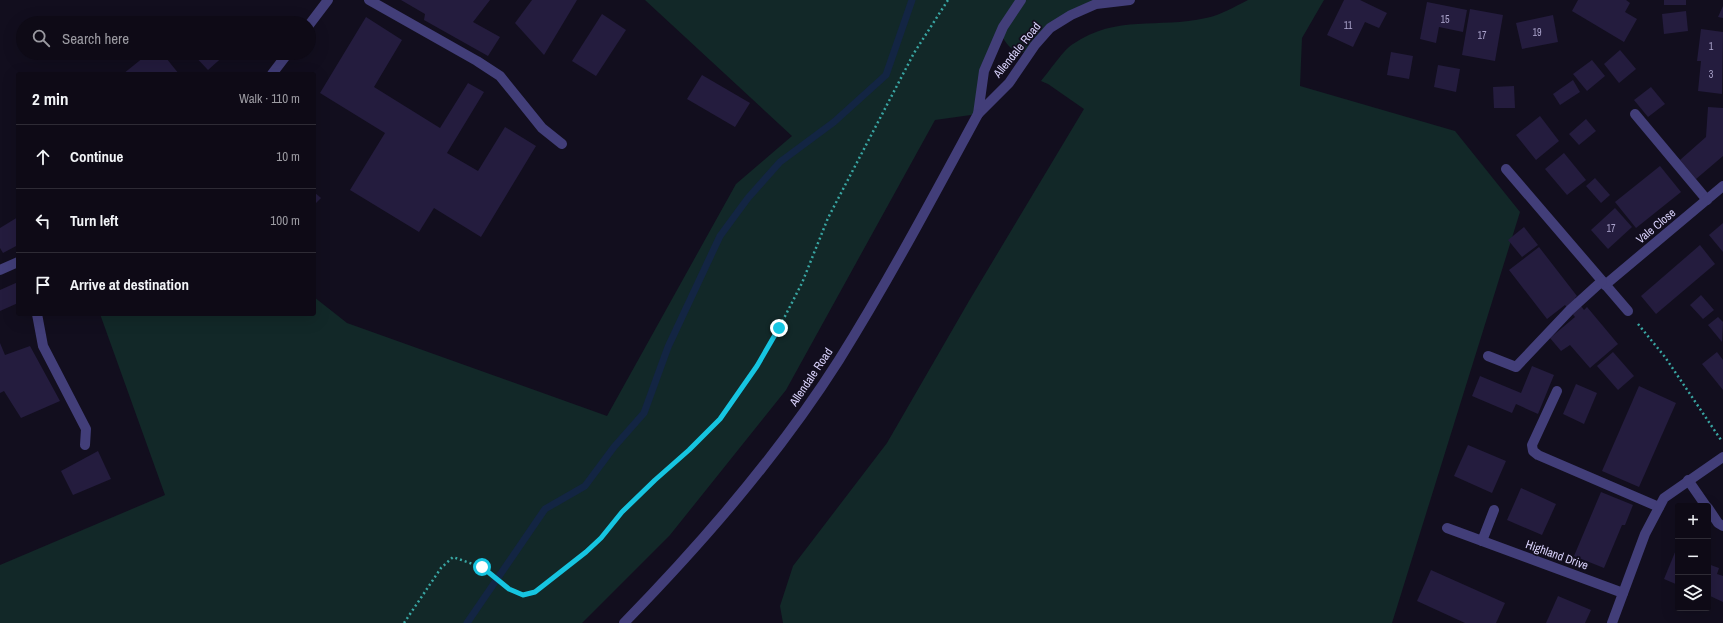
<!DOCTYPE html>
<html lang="en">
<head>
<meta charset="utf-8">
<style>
  body { margin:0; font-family:"Archivo Narrow",sans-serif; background:#1c1823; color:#f1f3f6 }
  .controls { position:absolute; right:12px; bottom:12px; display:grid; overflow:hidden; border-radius:4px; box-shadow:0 4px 16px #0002 }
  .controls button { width:36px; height:36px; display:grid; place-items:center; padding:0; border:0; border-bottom:1px solid #2e2b35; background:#0e0a16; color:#f1f3f6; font:20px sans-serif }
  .stop { position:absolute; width:12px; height:12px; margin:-9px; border:3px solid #16c5e1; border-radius:50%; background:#fff }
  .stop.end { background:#16c5e1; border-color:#fff; box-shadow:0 1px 4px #0008 }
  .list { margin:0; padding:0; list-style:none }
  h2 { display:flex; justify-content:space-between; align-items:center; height:52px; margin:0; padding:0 16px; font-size:17px }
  h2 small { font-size:13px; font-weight:400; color:#9b9aa1 }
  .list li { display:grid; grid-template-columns:26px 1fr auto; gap:12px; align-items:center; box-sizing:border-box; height:64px; padding:0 16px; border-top:1px solid #2e2b35 }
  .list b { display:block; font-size:15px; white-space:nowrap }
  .list em { font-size:13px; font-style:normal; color:#9b9aa1 }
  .icon { flex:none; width:22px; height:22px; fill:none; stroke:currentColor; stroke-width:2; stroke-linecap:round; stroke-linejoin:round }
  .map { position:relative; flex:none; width:1723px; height:623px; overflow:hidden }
  .search { position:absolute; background:#0e0a16; box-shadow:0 4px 16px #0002; left:16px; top:16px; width:300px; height:44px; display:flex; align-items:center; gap:10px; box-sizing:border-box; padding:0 14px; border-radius:22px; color:#9b9aa1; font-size:15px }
  .panel { position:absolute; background:#0e0a16; box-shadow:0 4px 16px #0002; left:16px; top:72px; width:300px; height:244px; border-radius:4px }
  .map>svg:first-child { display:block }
  .green { fill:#122828 }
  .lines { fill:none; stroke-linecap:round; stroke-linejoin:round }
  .stream { stroke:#132543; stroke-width:7 }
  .building { fill:#241c3e }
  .path { stroke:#39a6a3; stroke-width:2.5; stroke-dasharray:2 3; stroke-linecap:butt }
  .minor { stroke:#423e79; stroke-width:10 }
  .route { stroke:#16c5e1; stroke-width:5 }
  .labels { text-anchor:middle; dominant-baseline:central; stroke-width:3.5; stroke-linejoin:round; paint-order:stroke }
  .number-label { font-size:10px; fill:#aaa3cb }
  .street-label { font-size:12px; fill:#d7d0fa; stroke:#120e1e }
</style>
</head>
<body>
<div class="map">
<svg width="1723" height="623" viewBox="0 0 1723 623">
  <rect width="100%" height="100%" fill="#120e1e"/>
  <g class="green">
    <path d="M645,0H1130C1111,5 1091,8 1073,14C1051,22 1027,78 1003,38L984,71L978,114L935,120L786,390L670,535L582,623H0V565L165,495L100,314H314V297L347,323L607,416L736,184L792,136Z"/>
    <path d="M1248,0H1324L1302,38L1300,86L1455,131L1520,212L1392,623H783L780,606L793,566L887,443L969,301L1084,109L1048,84L1041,81C1048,73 1065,48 1073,44C1117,14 1158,29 1206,18C1221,15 1234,7 1248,0Z"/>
  </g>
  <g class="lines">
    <polyline class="stream" points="467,623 545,509 585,486 614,447 644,413 668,347 720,236 748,198 780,162 834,122 886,75 912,0"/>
  </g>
  <g class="building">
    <polygon points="401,0 490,0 473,22 500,37 488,56 424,20 425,14"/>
    <polygon points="532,0 577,0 544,55 515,23"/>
    <polygon points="1344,0 1360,0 1387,13 1379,28 1365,22 1353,47 1327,35"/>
    <polygon points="1578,0 1626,0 1630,3 1625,12 1637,19 1624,42 1572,11"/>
    <rect x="1664" y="0" width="22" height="5"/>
    <polygon points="1427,2 1467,10 1463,32 1439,27 1436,43 1420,39"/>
    <polygon points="1723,6 1723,18 1718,17"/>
    <polygon points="1470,9 1503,15 1495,61 1462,55"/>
    <polygon points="1686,11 1688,31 1664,34 1662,14"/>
    <polygon points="602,14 626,30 596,76 572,61"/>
    <polygon points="1553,15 1558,42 1522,49 1516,23"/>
    <polygon points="227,16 234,23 219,23"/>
    <polygon points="366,17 402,40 374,87 440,128 468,83 484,92 447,153 478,171 505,127 536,146 481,237 434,208 419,232 350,190 385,133 320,93"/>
    <polygon points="1701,29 1723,32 1722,94 1698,91 1701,61 1697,61"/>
    <polygon points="1620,50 1636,69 1619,83 1604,64"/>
    <polygon points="1391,52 1413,56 1409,79 1387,75"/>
    <polygon points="149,53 162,53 179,74 123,74"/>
    <polygon points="192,53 227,53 208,70"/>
    <polygon points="1592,60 1605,76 1587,91 1573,74"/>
    <polygon points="1438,65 1460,69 1456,92 1434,87"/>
    <polygon points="702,75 750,103 735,127 687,99"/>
    <polygon points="1573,80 1580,92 1560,105 1553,94"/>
    <polygon points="1514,86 1515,108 1494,108 1493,87"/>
    <polygon points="1651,87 1665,104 1648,117 1634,100"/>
    <polygon points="1708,107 1723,108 1723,156 1696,179 1680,160 1706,137"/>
    <polygon points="1540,116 1559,141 1536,160 1516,135"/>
    <polygon points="1586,119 1596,131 1579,145 1569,134"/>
    <polygon points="1564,153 1586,180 1567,195 1545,169"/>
    <polygon points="1660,166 1681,192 1636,228 1615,202"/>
    <polygon points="1595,178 1610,195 1601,203 1586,186"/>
    <polygon points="314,192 321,198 314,205"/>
    <polygon points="1615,208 1632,227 1608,249 1591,230"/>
    <polygon points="18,217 18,245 3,253 0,248 0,228"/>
    <polygon points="1723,223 1723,252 1709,235"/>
    <polygon points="1524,227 1538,245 1522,257 1508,240"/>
    <polygon points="1700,245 1715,264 1656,314 1641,296"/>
    <polygon points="1539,247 1577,296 1575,298 1584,310 1587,307 1618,344 1590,368 1570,345 1561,351 1550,338 1575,317 1565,305 1547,319 1509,270"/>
    <polygon points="18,282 18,303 0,311 0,290"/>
    <polygon points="1701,295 1714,310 1703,319 1690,305"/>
    <polygon points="1718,317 1723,322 1722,342 1708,325"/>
    <polygon points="0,343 5,355 30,346 60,401 21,418 4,391 0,393"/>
    <polygon points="1613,352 1634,376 1618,390 1597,366"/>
    <polygon points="1717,352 1723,360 1723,390 1702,364"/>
    <polygon points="1532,366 1554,375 1538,414 1516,404 1512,413 1472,396 1480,376 1521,393"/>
    <polygon points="1576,384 1597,393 1584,424 1563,414"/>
    <polygon points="1639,386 1676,403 1639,487 1602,471"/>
    <polygon points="1468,445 1506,461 1492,493 1454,476"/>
    <polygon points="98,451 111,479 73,495 61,471"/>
    <polygon points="1521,488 1556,504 1542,535 1507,520"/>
    <polygon points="1601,492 1633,505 1625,525 1622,525 1604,568 1574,556"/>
    <polygon points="1678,545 1678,585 1664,579"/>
    <polygon points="1708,564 1719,568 1717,574 1723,576 1723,602 1708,595"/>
    <polygon points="1431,570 1505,603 1496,623 1465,623 1417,601"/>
    <polygon points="1558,596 1591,610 1585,623 1546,623"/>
  </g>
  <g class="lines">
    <g class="path">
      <polyline points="1638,324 1665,357 1721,440"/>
      <polyline points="404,623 441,568 453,557 481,567 509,589 523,595 535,591 586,552 601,538 622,513 655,480 689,450 720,419 757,366 779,328 802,283 828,218 914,53 948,0"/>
    </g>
    <g class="minor">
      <polyline points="369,0 477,61 500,76 542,128 562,144"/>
      <polyline points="1021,0 1003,27 984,71 978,114 1009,83 1035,45 1050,28 1071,15 1096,4 1130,0"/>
      <polyline points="309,25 328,0"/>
      <polyline points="272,74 288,53"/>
      <polyline points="1635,114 1707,200"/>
      <polyline points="1506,169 1628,311"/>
      <polyline points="0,270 18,262"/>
      <polyline points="1605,285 1723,186"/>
      <polyline points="37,314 43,346 86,429 85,445"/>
      <polyline points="1488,356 1516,367 1570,310 1602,281"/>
      <polyline points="1557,391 1532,445 1533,451 1538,455 1659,507"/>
      <polyline points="1688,480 1706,506"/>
      <polyline points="1708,508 1718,523 1723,526"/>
      <polyline points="1447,528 1623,593"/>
      <polyline points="1482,541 1494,510"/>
      <path d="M624,623C703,542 778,456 839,360C889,280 933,197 978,114"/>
      <polyline points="1612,623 1645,534 1664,498 1723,457"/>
    </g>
  </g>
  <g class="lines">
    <polyline class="route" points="482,567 509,589 523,595 535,592 586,552 601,538 622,512 655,480 689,450 720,419 757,366 779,328"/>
  </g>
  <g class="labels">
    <g class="number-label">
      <text x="1445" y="19">15</text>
      <text x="1348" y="25">11</text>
      <text x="1537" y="32">19</text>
      <text x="1482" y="35">17</text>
      <text x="1711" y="46">1</text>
      <text x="1711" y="74">3</text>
      <text x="1611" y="228">17</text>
    </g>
    <g class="street-label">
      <text transform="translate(1017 50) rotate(-51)">Allendale Road</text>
      <text transform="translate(1656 226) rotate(-40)">Vale Close</text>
      <text transform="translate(811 377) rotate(-56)">Allendale Road</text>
      <text transform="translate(1557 555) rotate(20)">Highland Drive</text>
    </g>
  </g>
</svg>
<div class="controls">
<button>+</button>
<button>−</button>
<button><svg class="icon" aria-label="layers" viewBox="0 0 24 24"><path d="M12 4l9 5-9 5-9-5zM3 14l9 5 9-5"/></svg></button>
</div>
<div class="stop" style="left:482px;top:567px"></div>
<div class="stop end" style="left:779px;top:328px"></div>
<div class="search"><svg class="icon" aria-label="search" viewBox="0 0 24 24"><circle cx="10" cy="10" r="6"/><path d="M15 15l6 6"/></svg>Search here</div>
<section class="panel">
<h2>2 min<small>Walk · 110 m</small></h2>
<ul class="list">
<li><svg class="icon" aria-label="ahead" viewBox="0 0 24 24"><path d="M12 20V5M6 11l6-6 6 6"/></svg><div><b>Continue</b></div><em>10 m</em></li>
<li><svg class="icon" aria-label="left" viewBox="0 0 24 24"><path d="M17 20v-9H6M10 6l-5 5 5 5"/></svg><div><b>Turn left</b></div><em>100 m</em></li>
<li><svg class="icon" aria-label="arrive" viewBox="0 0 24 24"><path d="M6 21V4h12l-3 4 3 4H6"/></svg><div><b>Arrive at destination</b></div></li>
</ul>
</section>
</div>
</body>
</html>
